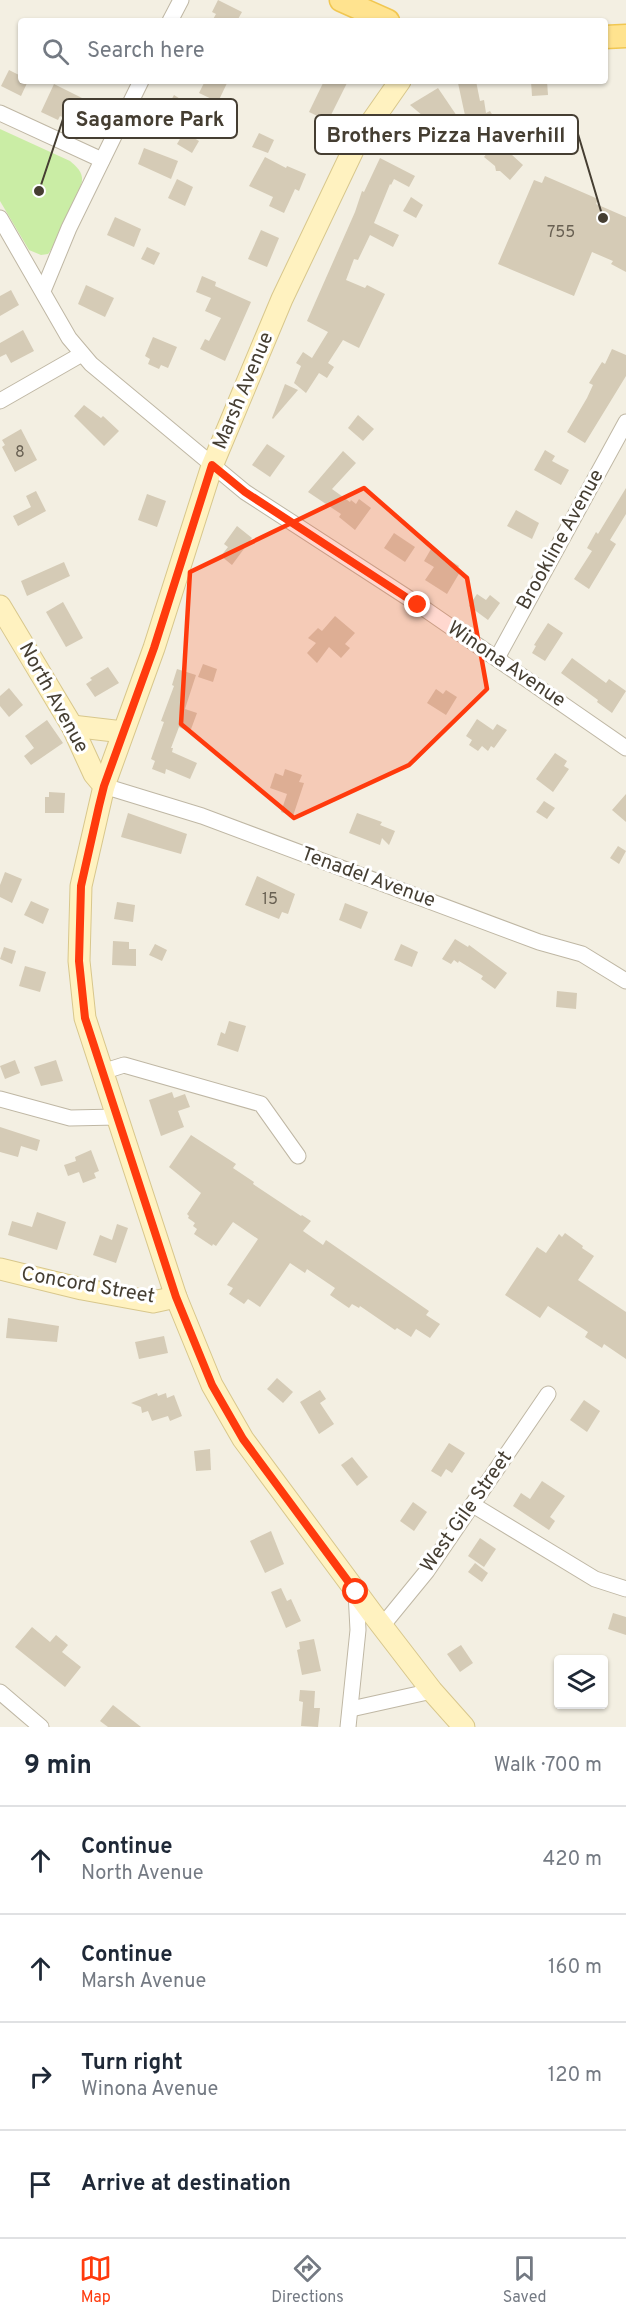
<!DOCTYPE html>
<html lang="en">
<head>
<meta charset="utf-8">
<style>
  body { margin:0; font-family:Overpass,sans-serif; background:#f6f6f7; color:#1f2937 }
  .controls { position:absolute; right:18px; bottom:18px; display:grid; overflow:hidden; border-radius:6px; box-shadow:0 2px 4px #0004 }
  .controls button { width:54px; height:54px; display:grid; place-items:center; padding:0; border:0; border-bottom:2px solid #e0e1e3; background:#fff; color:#1f2937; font:30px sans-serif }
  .stop { position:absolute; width:18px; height:18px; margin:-14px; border:4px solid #ff3a0d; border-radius:50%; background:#fff }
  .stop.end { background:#ff3a0d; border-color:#fff; box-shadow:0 2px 6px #0008 }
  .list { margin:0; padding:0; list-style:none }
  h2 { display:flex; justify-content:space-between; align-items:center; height:78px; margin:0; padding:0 24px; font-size:26px }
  h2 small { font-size:20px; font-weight:400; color:#747a83 }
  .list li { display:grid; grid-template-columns:39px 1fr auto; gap:18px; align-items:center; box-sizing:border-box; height:108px; padding:0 24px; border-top:2px solid #e0e1e3 }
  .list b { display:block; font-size:22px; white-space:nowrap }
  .list p { margin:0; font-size:20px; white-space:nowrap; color:#747a83 }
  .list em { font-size:20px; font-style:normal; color:#747a83 }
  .icon { flex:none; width:33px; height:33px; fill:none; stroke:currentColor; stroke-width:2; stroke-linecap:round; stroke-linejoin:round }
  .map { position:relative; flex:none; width:626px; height:1727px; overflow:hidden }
  .search { position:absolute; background:#fff; box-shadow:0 2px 4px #0004; left:18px; right:18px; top:18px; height:66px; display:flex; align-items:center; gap:15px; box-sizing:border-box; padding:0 21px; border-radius:6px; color:#747a83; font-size:22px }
  .sheet { height:510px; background:#fff }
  nav { display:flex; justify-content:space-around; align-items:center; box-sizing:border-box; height:84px; border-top:2px solid #e0e1e3; background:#fff; font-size:16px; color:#747a83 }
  nav a { display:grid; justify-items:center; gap:3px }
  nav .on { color:#ff3a0d }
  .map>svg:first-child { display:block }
  .green { fill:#caeda5 }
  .building { fill:#d5cbb6 }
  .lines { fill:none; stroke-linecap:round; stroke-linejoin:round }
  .street-casing { stroke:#bfb7a4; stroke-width:17 }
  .secondary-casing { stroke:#d8c78c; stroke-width:23 }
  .primary-casing { stroke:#f1c752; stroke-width:25 }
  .street { stroke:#fff; stroke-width:15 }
  .secondary { stroke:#fff2c0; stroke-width:21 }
  .primary { stroke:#ffe38f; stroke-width:22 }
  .route { stroke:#ff3a0d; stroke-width:8 }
  .marked { fill:#ff3a0d; fill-opacity:0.2; stroke:#ff3a0d; stroke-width:4.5; stroke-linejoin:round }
  .labels { text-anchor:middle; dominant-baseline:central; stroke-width:6; stroke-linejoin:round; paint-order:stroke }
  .number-label { font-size:16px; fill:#696153 }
  .street-label { font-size:20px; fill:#453e32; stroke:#fff }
  .leader { fill:none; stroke:#453e32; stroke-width:2 }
  .callout-dot { fill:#453e32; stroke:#fff; stroke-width:2 }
  .callout { fill:#fff; stroke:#453e32; stroke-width:2 }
  .callout-label { font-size:21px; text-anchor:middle; font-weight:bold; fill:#453e32 }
</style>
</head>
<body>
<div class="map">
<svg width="626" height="1727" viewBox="0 0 626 1727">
  <rect width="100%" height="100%" fill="#f3efe2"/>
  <path class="green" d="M0,129L70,161C76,166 83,172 82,181C81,189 54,248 48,254L41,255L29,250L0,201Z"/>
  <g class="building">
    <polygon points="218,0 242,12 237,21 212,21 216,14 212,12"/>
    <polygon points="9,70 21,76 21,81 28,81 21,96 1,86"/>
    <polygon points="205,81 228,81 218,102 199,93"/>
    <polygon points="324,81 348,81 328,121 309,112"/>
    <polygon points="467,81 476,81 480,101 484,100 486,113 490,111 501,129 501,145 523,165 510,180 500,171 496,171 495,166 484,157 491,148 489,138 475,115 466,120 458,83"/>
    <polygon points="531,81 547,81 548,95 532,96"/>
    <polygon points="54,84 86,100 84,104 100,112 92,130 60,116 58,120 41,112"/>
    <polygon points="438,88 461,122 442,132 410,105"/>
    <polygon points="174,95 193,107 177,136 166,130 169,124 160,120"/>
    <polygon points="184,132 199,141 192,153 177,144"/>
    <polygon points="259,133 274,140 268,153 252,147"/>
    <polygon points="144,148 178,161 171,179 138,164"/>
    <polygon points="265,157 286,168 287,166 306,174 299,191 295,189 284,213 269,206 273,197 249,186"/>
    <polygon points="380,158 415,176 409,187 394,179 391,185 390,184 374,223 399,235 393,247 370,235 358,260 354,259 346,280 365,288 367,285 385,294 359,348 343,340 328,363 334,367 327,378 319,373 306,393 294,383 301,366 296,363 303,352 312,358 328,332 307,321 355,212 362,191 364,192"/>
    <polygon points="545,176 598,199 596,204 626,217 626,272 611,264 613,261 592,252 574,296 498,264 534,180 542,183"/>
    <polygon points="177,179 193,187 185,206 168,198"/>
    <polygon points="411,197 423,205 416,218 403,211"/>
    <polygon points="115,217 141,229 134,247 107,235"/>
    <polygon points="261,230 279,238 267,267 248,259"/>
    <polygon points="147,247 160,253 154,265 141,259"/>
    <polygon points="202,276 216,282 215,286 251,302 225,361 200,349 205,339 209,341 221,318 205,311 211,298 196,292"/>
    <polygon points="86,285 114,298 105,317 78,304"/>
    <polygon points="11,290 19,305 0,316 0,296"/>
    <polygon points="23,330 34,351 11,363 6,354 0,357 0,343"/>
    <polygon points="153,337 177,347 168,368 161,365 159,369 148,364 150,359 145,356"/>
    <polygon points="612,349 626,355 626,376 585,443 567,432 587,398 593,385 589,383 602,362 605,364"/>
    <polygon points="285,384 298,390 273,419 272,418"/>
    <polygon points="84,405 101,418 103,416 119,431 104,446 74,416"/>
    <polygon points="358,415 374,429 363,441 348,428"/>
    <polygon points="21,429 37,460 15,472 2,447 5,445 2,440"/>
    <polygon points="267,444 285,456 270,477 252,465"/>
    <polygon points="545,450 555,456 552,461 569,470 561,485 534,470"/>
    <polygon points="343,451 356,463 332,489 350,502 351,500 356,504 359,499 371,508 355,530 339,517 341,514 308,492"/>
    <polygon points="626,488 626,514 610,540 616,544 589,589 574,579 592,551 587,548 596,532 598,534"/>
    <polygon points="36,491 46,511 18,526 13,516 31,507 26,496"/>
    <polygon points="147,494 166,501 157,527 138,520"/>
    <polygon points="516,510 539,523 532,539 507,526"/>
    <polygon points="237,526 252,538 232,565 221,556 228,547 224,544"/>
    <polygon points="394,533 415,547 405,562 384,548"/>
    <polygon points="431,549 459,566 457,570 460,572 447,594 425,580 434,567 424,561"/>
    <polygon points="64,562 70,576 27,596 21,581"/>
    <polygon points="477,594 486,600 490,595 500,603 488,620 469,606"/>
    <polygon points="63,602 83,638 66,647 46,612"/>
    <polygon points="335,616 355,633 345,644 350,648 341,658 329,647 317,663 307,653 316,643 308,638 318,628 322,631"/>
    <polygon points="548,623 563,633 545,661 532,653 536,646 534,645"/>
    <polygon points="572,658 606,683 609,679 626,691 612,713 597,702 598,700 561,673"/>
    <polygon points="203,664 217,669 213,682 198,677"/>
    <polygon points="108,667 119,683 95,697 86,684 92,680 90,678"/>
    <polygon points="177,669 196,675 185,709 197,713 190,732 179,727 171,748 173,748 172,752 197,763 190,779 166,769 165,774 152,769 155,761 151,759 164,722 161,721 174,686 172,685"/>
    <polygon points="9,688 23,705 9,717 0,706 0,696"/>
    <polygon points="436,689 443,694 446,690 457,697 446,715 427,703"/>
    <polygon points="477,719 493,730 497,724 507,730 494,748 491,746 488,751 482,746 478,751 469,745 472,740 466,736"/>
    <polygon points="47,720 63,743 31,765 24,756 34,748 25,736"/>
    <polygon points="555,753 567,761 564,766 569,769 553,792 536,779"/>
    <polygon points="285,769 302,775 299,782 304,783 293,816 281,812 287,794 270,788 275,773 283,776"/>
    <polygon points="49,792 65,793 64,813 45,813 45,797 49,797"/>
    <polygon points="626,794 626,822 612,810"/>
    <polygon points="544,801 555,808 547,819 536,812"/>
    <polygon points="128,813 187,834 181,854 121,837"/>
    <polygon points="357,813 382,822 380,825 395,831 389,845 382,838 380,845 349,833"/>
    <polygon points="618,846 626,851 619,864 610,858"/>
    <polygon points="5,872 22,879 12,903 0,897 0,885"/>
    <polygon points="257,876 295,894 288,914 282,912 279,919 245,905"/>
    <polygon points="31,901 49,909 43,924 24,915"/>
    <polygon points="117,902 135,905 133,922 114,919"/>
    <polygon points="345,903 368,912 361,929 339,920"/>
    <polygon points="455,939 468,947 469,945 507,973 495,989 481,979 483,976 459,961 458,963 454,960 451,964 442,959"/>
    <polygon points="113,941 129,942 129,949 136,949 136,966 112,965"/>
    <polygon points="155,944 167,950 162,961 149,955"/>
    <polygon points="401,944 418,952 412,967 394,960"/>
    <polygon points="4,947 16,951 12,964 0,959"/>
    <polygon points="25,966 46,972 40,992 19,986"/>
    <polygon points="557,991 577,993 576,1009 556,1007"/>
    <polygon points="229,1021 246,1026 238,1052 217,1045 221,1032 225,1034"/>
    <polygon points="15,1060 20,1073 5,1079 0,1066"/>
    <polygon points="56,1060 63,1081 41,1086 34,1067"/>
    <polygon points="172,1092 174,1098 185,1094 190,1107 178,1111 184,1127 161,1136 149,1100"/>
    <polygon points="0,1127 40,1140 37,1151 21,1146 18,1157 0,1152"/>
    <polygon points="191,1135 236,1164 233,1168 254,1182 253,1184 301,1216 302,1215 311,1221 303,1231 323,1245 326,1240 429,1311 426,1315 440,1324 430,1338 416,1329 411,1337 397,1328 395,1330 360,1306 359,1308 352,1304 349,1308 330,1295 335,1288 307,1269 305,1273 290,1263 260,1307 248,1299 244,1304 229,1294 233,1288 227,1285 258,1239 233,1222 216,1246 213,1244 212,1246 194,1234 197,1229 193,1226 195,1223 188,1218 189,1216 187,1214 201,1193 169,1167"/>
    <polygon points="91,1150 99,1171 94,1173 96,1178 83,1183 79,1172 68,1176 64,1165 76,1161 75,1157"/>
    <polygon points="37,1212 66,1222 57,1250 8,1235 12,1221 32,1227"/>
    <polygon points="117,1224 128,1228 116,1263 93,1255 100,1235 112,1240"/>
    <polygon points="565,1233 583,1246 582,1248 594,1256 578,1280 626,1312 626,1359 604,1344 602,1348 585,1337 588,1332 548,1306 540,1318 505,1295 537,1247 546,1253 559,1234 562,1237"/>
    <polygon points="8,1318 59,1326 57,1342 6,1338"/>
    <polygon points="164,1336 168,1353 139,1359 135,1342"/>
    <polygon points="277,1378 293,1392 283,1403 267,1389"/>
    <polygon points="320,1390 326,1399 320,1403 334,1424 319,1434 300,1402"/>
    <polygon points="157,1393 158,1396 166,1393 167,1398 174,1395 182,1416 170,1421 168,1416 152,1421 148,1411 142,1413 141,1407 131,1403"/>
    <polygon points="584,1400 600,1411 587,1432 570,1420"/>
    <polygon points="449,1443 465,1453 452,1473 446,1469 441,1477 431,1471"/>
    <polygon points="210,1449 211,1470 196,1471 194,1451"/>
    <polygon points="352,1457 368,1477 357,1486 341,1465"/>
    <polygon points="542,1481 565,1496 550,1517 555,1521 549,1530 513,1506 521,1493 530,1499"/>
    <polygon points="413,1502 427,1512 414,1531 400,1521"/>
    <polygon points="271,1531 284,1564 265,1573 250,1541"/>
    <polygon points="480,1538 496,1549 484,1567 468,1556"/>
    <polygon points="475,1563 488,1573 482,1582 468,1572"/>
    <polygon points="281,1588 287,1601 291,1599 301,1621 286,1628 271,1592"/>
    <polygon points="613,1613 626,1617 626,1635 608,1629"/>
    <polygon points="32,1627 50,1642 56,1635 68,1645 62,1652 81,1667 65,1687 15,1647"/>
    <polygon points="314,1639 321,1671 302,1675 297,1650 300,1649 299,1642"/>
    <polygon points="461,1645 473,1663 460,1672 447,1654"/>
    <polygon points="300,1690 315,1691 314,1708 320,1708 318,1727 301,1726 303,1702 299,1701"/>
    <polygon points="113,1705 141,1727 108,1727 100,1721"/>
  </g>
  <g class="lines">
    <g class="street-casing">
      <g id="street">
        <polyline points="170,21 181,0"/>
        <polyline points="0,113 102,160"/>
        <polyline points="0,218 69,338 91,364 245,492 419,605 626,748"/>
        <polyline points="43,291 69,228 141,81"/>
        <polyline points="0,401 82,354"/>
        <polyline points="497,658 626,422"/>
        <polyline points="104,786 202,816 539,942 582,954 626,981"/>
        <polyline points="102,1072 124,1065 261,1104 298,1156"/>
        <polyline points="0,1099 70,1118 117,1117"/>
        <polyline points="473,1505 595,1579 626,1589"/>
        <polyline points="382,1626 427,1571 548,1394"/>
        <polyline points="0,1692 41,1727"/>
        <polyline points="351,1709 432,1691"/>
        <polyline points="348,1727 358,1630 356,1592"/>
      </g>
    </g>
    <g class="secondary-casing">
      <g id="secondary">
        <polyline points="0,606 72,726 94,774 104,786 81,886 79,961 85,1018 176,1297 212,1385 243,1439 372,1613 432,1691 464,1727"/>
        <polyline points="72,726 123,732"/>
        <polyline points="104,786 154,648 212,466 282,299 356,144 400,81"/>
        <polyline points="0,1269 82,1289 153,1302 176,1297"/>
      </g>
    </g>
    <g class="primary-casing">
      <g id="primary">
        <polyline points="341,0 388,21"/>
        <polyline points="605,37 626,36"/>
      </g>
    </g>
    <use href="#street" class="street"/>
    <use href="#secondary" class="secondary"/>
    <use href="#primary" class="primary"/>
  </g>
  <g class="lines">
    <polyline class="route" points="356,1592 243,1439 212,1385 176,1297 85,1018 79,961 81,886 99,806 104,786 154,648 212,465 245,492 418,605"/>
  </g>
  <path class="marked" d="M364,488L467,578L487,689L409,765L294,818L181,724L190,572Z"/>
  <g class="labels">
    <g class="number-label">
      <text x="561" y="233">755</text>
      <text x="20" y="453">8</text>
      <text x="270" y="900">15</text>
    </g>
    <g class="street-label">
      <text transform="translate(244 391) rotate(-67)">Marsh Avenue</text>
      <text transform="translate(561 540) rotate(-61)">Brookline Avenue</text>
      <text transform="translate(506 665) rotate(34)">Winona Avenue</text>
      <text transform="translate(53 698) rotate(61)">North Avenue</text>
      <text transform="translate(368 878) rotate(20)">Tenadel Avenue</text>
      <text transform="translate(88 1286) rotate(10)">Concord Street</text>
      <text transform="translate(467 1512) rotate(-55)">West Gile Street</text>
    </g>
  </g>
  <path class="leader" d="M39 191L63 119M603 218L578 134"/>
  <g class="callout-dot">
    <circle cx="39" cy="191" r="6"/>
    <circle cx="603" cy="218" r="6"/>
  </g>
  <g class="callout">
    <rect x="63" y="99" width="174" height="39" rx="6"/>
    <rect x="315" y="115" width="263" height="39" rx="6"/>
  </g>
  <g class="callout-label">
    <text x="150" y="126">Sagamore Park</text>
    <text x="446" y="142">Brothers Pizza Haverhill</text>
  </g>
</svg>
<div class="controls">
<button><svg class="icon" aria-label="layers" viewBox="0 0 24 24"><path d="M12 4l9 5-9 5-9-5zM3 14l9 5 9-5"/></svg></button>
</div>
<div class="stop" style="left:356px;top:1592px"></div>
<div class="stop end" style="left:418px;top:605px"></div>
<div class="search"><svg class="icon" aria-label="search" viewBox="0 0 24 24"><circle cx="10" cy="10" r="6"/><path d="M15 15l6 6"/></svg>Search here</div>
</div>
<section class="sheet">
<h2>9 min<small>Walk · 700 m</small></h2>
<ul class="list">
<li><svg class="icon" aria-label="ahead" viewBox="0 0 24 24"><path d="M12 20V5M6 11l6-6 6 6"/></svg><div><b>Continue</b><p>North Avenue</p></div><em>420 m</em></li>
<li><svg class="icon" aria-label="ahead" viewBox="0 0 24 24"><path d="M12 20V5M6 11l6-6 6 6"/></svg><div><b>Continue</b><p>Marsh Avenue</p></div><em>160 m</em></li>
<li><svg class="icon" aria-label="right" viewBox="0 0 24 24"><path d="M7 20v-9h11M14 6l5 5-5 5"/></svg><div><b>Turn right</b><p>Winona Avenue</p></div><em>120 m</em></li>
<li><svg class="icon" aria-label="arrive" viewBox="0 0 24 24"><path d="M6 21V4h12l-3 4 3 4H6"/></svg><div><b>Arrive at destination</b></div></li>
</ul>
</section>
<nav>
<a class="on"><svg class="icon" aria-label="map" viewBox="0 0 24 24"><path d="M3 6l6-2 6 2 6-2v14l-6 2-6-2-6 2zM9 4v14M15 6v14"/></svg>Map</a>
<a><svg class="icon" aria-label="directions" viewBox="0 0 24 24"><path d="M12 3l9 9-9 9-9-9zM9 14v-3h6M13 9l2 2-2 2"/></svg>Directions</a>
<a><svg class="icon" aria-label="saved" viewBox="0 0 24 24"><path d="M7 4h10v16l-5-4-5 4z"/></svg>Saved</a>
</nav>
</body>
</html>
